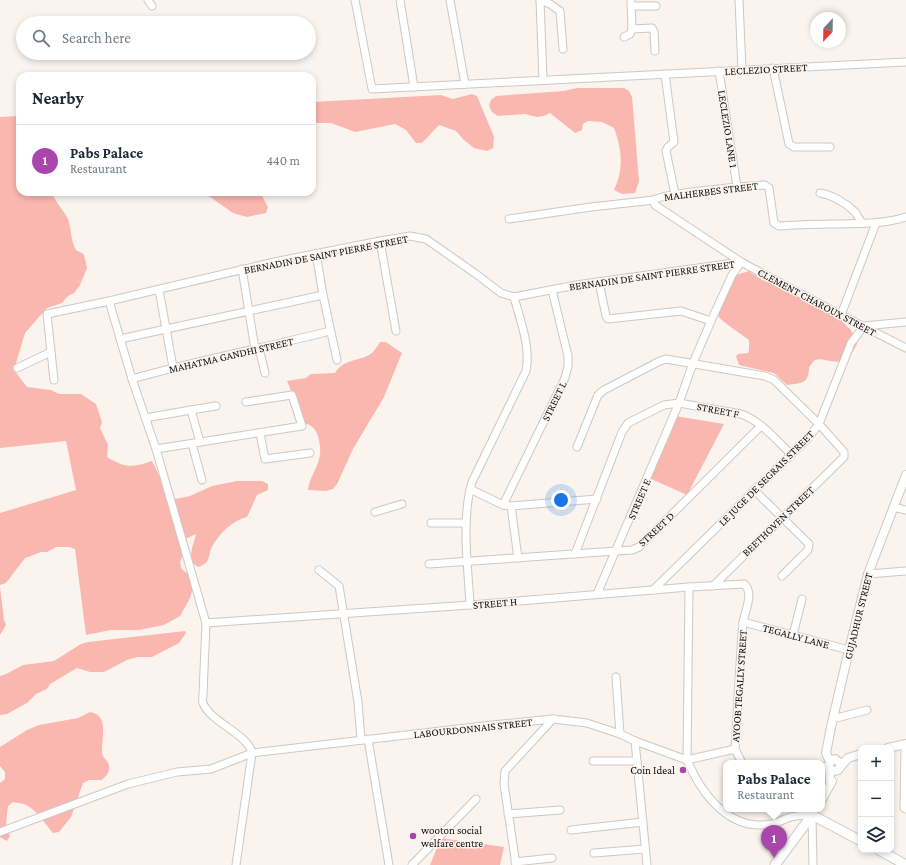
<!DOCTYPE html>
<html lang="en">
<head>
<meta charset="utf-8">
<style>
  body { margin:0; font-family:"Crimson Pro",serif; background:#f2f2f3; color:#1f2937 }
  .controls { position:absolute; right:12px; bottom:12px; display:grid; overflow:hidden; border-radius:8px; box-shadow:0 2px 6px #0003 }
  .controls button { width:36px; height:36px; display:grid; place-items:center; padding:0; border:0; border-bottom:1px solid #e0e1e3; background:#fff; color:#1f2937; font:20px sans-serif }
  .compass { position:absolute; left:810px; top:12px; width:36px; height:36px; border-radius:50%; background:#fff; box-shadow:0 2px 6px #0003; rotate:202deg }
  .you { position:absolute; left:561px; top:500px; width:14px; height:14px; margin:-10px; border:3px solid #fff; border-radius:50%; background:#1a73e8; box-shadow:0 0 0 6px #1a73e833 }
  .badge { display:grid; place-items:center; width:26px; height:26px; border-radius:50%; background:#a846ac; color:#fff; font-size:13px; font-weight:700 }
  .pin { position:absolute; translate:-50% -33px; filter:drop-shadow(0 1px 2px #0008) }
  .pin::after { content:''; position:absolute; top:21px; width:14px; height:12px; background:inherit; clip-path:polygon(0 0,100% 0,50% 100%) }
  .popup { position:absolute; left:723px; top:760px; width:102px; height:52px; box-sizing:border-box; display:grid; place-content:center; border-radius:8px; background:#fff; filter:drop-shadow(0 1px 3px #0005); font-size:13px; white-space:nowrap; color:#747a83 }
  .popup b { font-size:15px; color:#1f2937 }
  .popup::after { content:''; position:absolute; left:50%; top:100%; margin-left:-8px; border:8px solid transparent; border-top-color:#fff }
  .list { margin:0; padding:0; list-style:none }
  h2 { display:flex; justify-content:space-between; align-items:center; height:52px; margin:0; padding:0 16px; font-size:17px }
  h2 small { font-size:13px; font-weight:400; color:#747a83 }
  .list li { display:grid; grid-template-columns:26px 1fr auto; gap:12px; align-items:center; box-sizing:border-box; height:72px; padding:0 16px; border-top:1px solid #e0e1e3 }
  .list b { display:block; font-size:15px; white-space:nowrap }
  .list p { margin:0; font-size:13px; white-space:nowrap; color:#747a83 }
  .list em { font-size:13px; font-style:normal; color:#747a83 }
  .icon { flex:none; width:22px; height:22px; fill:none; stroke:currentColor; stroke-width:2; stroke-linecap:round; stroke-linejoin:round }
  .map { position:relative; flex:none; width:906px; height:865px; overflow:hidden }
  .search { position:absolute; background:#fff; box-shadow:0 2px 6px #0003; left:16px; top:16px; width:300px; height:44px; display:flex; align-items:center; gap:10px; box-sizing:border-box; padding:0 14px; border-radius:22px; color:#747a83; font-size:15px }
  .panel { position:absolute; background:#fff; box-shadow:0 2px 6px #0003; left:16px; top:72px; width:300px; height:124px; border-radius:12px }
  .map>svg:first-child { display:block }
  .green { fill:#f9b7af }
  .lines { fill:none; stroke-linecap:round; stroke-linejoin:round }
  .minor-casing { stroke:#cec8c2; stroke-width:9 }
  .tertiary-casing { stroke:#cec8c2; stroke-width:10 }
  .secondary-casing { stroke:#cec8c2; stroke-width:11 }
  .minor { stroke:#fff; stroke-width:7 }
  .tertiary { stroke:#fff; stroke-width:8 }
  .secondary { stroke:#fff; stroke-width:9 }
  .poi-dot { fill:#a846ac; stroke:#fbf4ee; stroke-width:1.5 }
  .labels { text-anchor:middle; dominant-baseline:central; stroke-width:3; stroke-linejoin:round; paint-order:stroke }
  .street-label { font-size:11px; fill:#12100e; stroke:#fbf4ee }
  .poi-label { font-size:11px; fill:#12100e; stroke:#fbf4ee; text-anchor:end }
</style>
</head>
<body>
<div class="map">
<svg width="906" height="865" viewBox="0 0 906 865">
  <rect width="100%" height="100%" fill="#fbf4ee"/>
  <g class="green">
    <path d="M577,88H624L629,91L632,97L639,181L635,193L622,194L614,190C624,168 622,150 614,128L602,122L588,121L583,124L582,130L575,133L550,113L544,116L537,117L525,114L498,116L492,112L489,106L491,100L496,96L564,91Z"/>
    <polygon points="472,94 477,96 494,137 493,148 487,151 474,148 464,140 456,131 439,125 422,143 416,143 406,130 395,124 355,132 331,123 312,123 312,102 441,95 453,99"/>
    <path d="M20,116V192H52C56,204 63,209 68,219C71,226 71,243 76,250C79,252 82,252 84,255L87,268L80,285L74,293L68,296L62,303L47,308L25,333L14,370L27,387L51,390L59,394H81L96,404L102,422L100,428L108,445L107,457C126,468 131,468 152,461L171,500L190,496L212,486L237,481H262L268,484V490L257,495L247,517C232,521 221,532 213,545C207,555 212,563 198,567C186,560 193,546 196,534L185,539V551L180,562L181,568L195,581L190,598L180,616L164,625L139,630H111L86,635L75,549L69,547H56L47,552H41L25,558L6,583L0,585V513L76,490L66,441L0,448V117Z"/>
    <polygon points="203,192 260,192 268,207 266,213 247,217 233,213"/>
    <path d="M749,271L762,280L772,283L782,282L832,312L851,330L857,344C848,362 844,364 825,360C822,359 818,359 815,360C813,361 811,365 809,367C809,384 802,383 787,385L774,373L739,365L736,356L738,354L748,353L749,350V340C744,336 721,321 719,317C717,311 728,284 732,279C736,274 743,273 749,271Z"/>
    <path d="M380,342H386L402,353L384,397L353,449L337,484L333,489L326,491L308,490C309,478 318,468 320,455C321,447 319,431 311,426C306,422 299,424 295,417C293,413 296,407 294,402C293,395 290,388 287,381L306,378L311,374L335,373C344,358 360,362 372,353C375,350 378,345 380,342Z"/>
    <polygon points="675,416 724,424 687,495 649,478"/>
    <polygon points="0,587 4,620 6,625 0,635"/>
    <polygon points="185,631 186,633 179,643 152,657 138,657 127,660 104,672 90,672 77,668 50,684 47,689 36,694 27,703 7,714 0,715 0,676 6,674 23,665 54,661 81,644 88,642"/>
    <path d="M90,712C110,715 101,739 102,753C103,759 111,762 109,770C108,774 105,777 102,780H89L83,783L71,817L59,832L53,833C46,825 36,809 26,805C22,803 17,803 13,802L8,806L6,823L10,836L7,841L0,837V783L5,779V772L0,766V747L27,730L39,725L78,718Z"/>
    <polygon points="441,838 504,847 500,865 430,865"/>
  </g>
  <g class="lines">
    <g class="minor-casing">
      <g id="minor">
        <polyline points="148,0 152,6"/>
        <polyline points="355,0 372,89 906,62"/>
        <polyline points="400,0 414,87"/>
        <polyline points="450,0 465,84"/>
        <polyline points="540,0 543,80"/>
        <polyline points="540,0 550,4 560,11 563,49"/>
        <polyline points="739,0 742,70"/>
        <polyline points="631,6 656,6"/>
        <polyline points="632,29 652,28 654,32 655,51"/>
        <polyline points="624,37 630,34 632,29 631,0"/>
        <polyline points="773,68 789,144 794,147 830,147"/>
        <polyline points="719,71 737,187"/>
        <polyline points="665,74 674,142 668,147 666,151 675,194"/>
        <path d="M820,193C832,195 846,203 855,212C857,215 860,220 862,223"/>
        <polyline points="654,200 655,205 741,262 841,315 906,348"/>
        <path d="M509,219L591,207L654,200C662,193 749,186 765,185L769,188L774,223L779,226C795,225 812,224 829,224C855,223 881,225 906,217"/>
        <polyline points="380,241 396,331"/>
        <polyline points="316,253 323,295 337,360"/>
        <polyline points="242,269 255,349"/>
        <polyline points="599,282 606,316 608,319 681,311 711,321"/>
        <polyline points="159,290 173,367"/>
        <path d="M109,301L132,379L156,449L206,623L203,694C203,697 202,701 203,703C211,723 248,734 252,753L236,865"/>
        <polyline points="841,315 876,223"/>
        <polyline points="120,339 323,295"/>
        <polyline points="259,348 265,373"/>
        <polyline points="17,368 51,352"/>
        <path d="M132,379C197,360 264,348 330,331"/>
        <polyline points="54,380 47,314 109,301 274,262 380,241 410,236 426,239 476,274 501,293 514,297 576,285 741,262"/>
        <polyline points="191,410 216,406"/>
        <polyline points="145,418 191,410 200,442"/>
        <polyline points="260,433 265,459 310,453"/>
        <polyline points="192,444 202,480"/>
        <polyline points="577,447 598,395 604,390 660,361 666,359 765,376 774,380 819,424 844,452 844,457 713,586"/>
        <polyline points="156,449 302,426 292,395 246,402"/>
        <polyline points="470,489 503,505 511,506 597,499"/>
        <polyline points="754,490 809,544 808,550 782,576"/>
        <polyline points="503,505 565,378 568,366 568,356 552,290"/>
        <polyline points="511,506 518,558"/>
        <polyline points="893,507 906,510"/>
        <polyline points="375,512 402,504"/>
        <polyline points="431,523 466,523"/>
        <path d="M575,554L622,432L628,423L664,405L679,403L741,414C761,421 776,440 791,454"/>
        <polyline points="429,564 616,551 632,550 639,547 761,426"/>
        <polyline points="319,570 339,586 358,702 361,740"/>
        <polyline points="868,574 906,571"/>
        <path d="M689,587L687,760C701,793 729,832 771,824C777,823 782,820 788,818C795,815 804,815 812,815L813,865"/>
        <polyline points="653,590 808,438 819,424 851,343 864,326 906,322"/>
        <polyline points="597,594 679,403 693,363 711,321 732,275 741,262"/>
        <path d="M470,605C468,565 461,520 472,482L526,371C531,347 520,320 514,297"/>
        <polyline points="743,622 849,650"/>
        <path d="M206,623L470,605L689,587L744,584C755,593 744,612 743,624C739,666 738,708 735,749"/>
        <polyline points="793,635 802,599"/>
        <polyline points="616,677 620,734"/>
        <polyline points="833,719 867,710"/>
        <polyline points="368,739 389,865"/>
        <polyline points="635,741 647,865"/>
        <polyline points="905,744 904,808 906,809"/>
        <polyline points="735,749 742,763"/>
        <polyline points="687,760 735,749"/>
        <polyline points="593,761 637,761"/>
        <polyline points="822,767 828,766"/>
        <polyline points="508,814 560,810"/>
        <polyline points="571,830 643,822"/>
        <polyline points="0,832 128,784 177,772 211,769 252,753 492,725 553,719 587,723 620,734 635,741 687,760"/>
        <polyline points="594,853 645,849"/>
        <polyline points="515,862 552,858"/>
        <polyline points="412,865 476,799"/>
        <polyline points="516,865 504,784 505,771 553,719"/>
      </g>
    </g>
    <g class="tertiary-casing">
      <g id="tertiary">
        <polyline points="888,748 906,744"/>
        <polyline points="830,762 826,753 831,727 849,650 868,574 906,475"/>
        <polyline points="841,766 848,758 861,754"/>
        <polyline points="829,768 833,771 838,770 841,766 840,763 835,759 832,760 829,764 830,784"/>
        <polyline points="822,799 832,781"/>
      </g>
    </g>
    <g class="secondary-casing">
      <g id="secondary">
        <polyline points="879,850 906,865"/>
        <polyline points="775,865 812,815 861,841"/>
      </g>
    </g>
    <use href="#minor" class="minor"/>
    <use href="#tertiary" class="tertiary"/>
    <use href="#secondary" class="secondary"/>
  </g>
  <g class="poi-dot">
    <circle cx="683" cy="770" r="4"/>
    <circle cx="413" cy="836" r="4"/>
  </g>
  <g class="labels">
    <g class="street-label">
      <text transform="translate(766 69) rotate(-3)">LECLEZIO STREET</text>
      <text transform="translate(728 129) rotate(81)">LECLEZIO LANE 1</text>
      <text transform="translate(711 191) rotate(-7)">MALHERBES STREET</text>
      <text transform="translate(326 254) rotate(-11)">BERNADIN DE SAINT PIERRE STREET</text>
      <text transform="translate(652 275) rotate(-8)">BERNADIN DE SAINT PIERRE STREET</text>
      <text transform="translate(817 302) rotate(28)">CLEMENT CHAROUX STREET</text>
      <text transform="translate(231 355) rotate(-13)">MAHATMA GANDHI STREET</text>
      <text transform="translate(554 401) rotate(-64)">STREET L</text>
      <text transform="translate(718 410) rotate(11)">STREET F</text>
      <text transform="translate(766 478) rotate(-45)">LE JUGE DE SEGRAIS STREET</text>
      <text transform="translate(639 499) rotate(-67)">STREET E</text>
      <text transform="translate(778 521) rotate(-44)">BEETHOVEN STREET</text>
      <text transform="translate(656 529) rotate(-43)">STREET D</text>
      <text transform="translate(495 603) rotate(-5)">STREET H</text>
      <text transform="translate(858 616) rotate(-76)">GUJADHUR STREET</text>
      <text transform="translate(796 636) rotate(15)">TEGALLY LANE</text>
      <text transform="translate(739 686) rotate(-86)">AYOOB TEGALLY STREET</text>
      <text transform="translate(473 728) rotate(-6)">LABOURDONNAIS STREET</text>
    </g>
    <g class="poi-label">
      <text x="675" y="770">Coin Ideal</text>
      <text x="421" y="830" text-anchor="start">wooton social<tspan x="421" dy="13">welfare centre</tspan></text>
    </g>
  </g>
</svg>
<div class="controls">
<button>+</button>
<button>−</button>
<button><svg class="icon" aria-label="layers" viewBox="0 0 24 24"><path d="M12 4l9 5-9 5-9-5zM3 14l9 5 9-5"/></svg></button>
</div>
<svg class="compass" viewBox="-18 -18 36 36"><path d="M0-13l5 13h-10z" fill="#e53935"/><path d="M0 13l5-13h-10z" fill="#747a83"/></svg>
<div class="you"></div>
<div class="pin badge" style="left:774px;top:858px">1</div>
<div class="popup"><b>Pabs Palace</b>Restaurant</div>
<div class="search"><svg class="icon" aria-label="search" viewBox="0 0 24 24"><circle cx="10" cy="10" r="6"/><path d="M15 15l6 6"/></svg>Search here</div>
<section class="panel">
<h2>Nearby<small></small></h2>
<ul class="list">
<li><span class="badge">1</span><div><b>Pabs Palace</b><p>Restaurant</p></div><em>440 m</em></li>
</ul>
</section>
</div>
</body>
</html>
